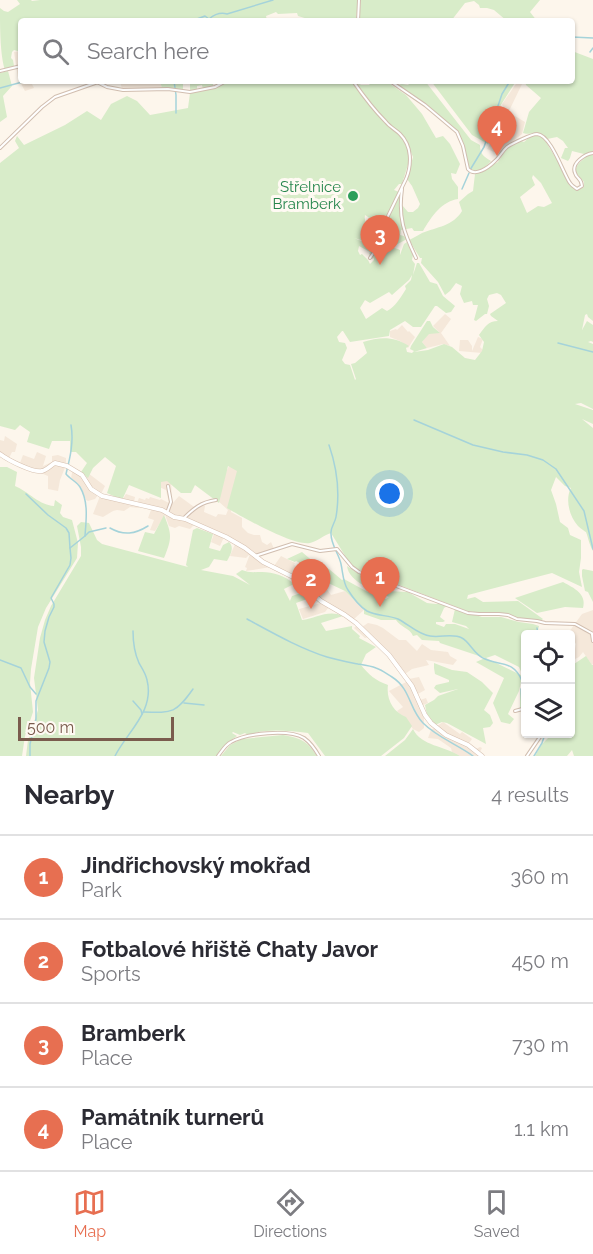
<!DOCTYPE html>
<html lang="en">
<head>
<meta charset="utf-8">
<style>
  body { margin:0; font-family:Raleway,sans-serif; background:#f2f2f3; color:#2b2b33 }
  .controls { position:absolute; right:18px; bottom:18px; display:grid; overflow:hidden; border-radius:6px; box-shadow:0 2px 4px #0004 }
  .controls button { width:54px; height:54px; display:grid; place-items:center; padding:0; border:0; border-bottom:2px solid #e1e1e2; background:#fff; color:#2b2b33; font:30px sans-serif }
  .scale { position:absolute; left:18px; bottom:15px; width:156px; box-sizing:border-box; padding-left:6px; border:3px solid #7a5c4d; border-top:0; font-size:16px; line-height:21px; white-space:nowrap; color:#7a5c4d; -webkit-text-stroke:4px #fffaf3; paint-order:stroke }
  .you { position:absolute; left:390px; top:494px; width:21px; height:21px; margin:-15px; border:4px solid #fff; border-radius:50%; background:#1a73e8; box-shadow:0 0 0 9px #1a73e833 }
  .badge { display:grid; place-items:center; width:39px; height:39px; border-radius:50%; background:#e76f51; color:#fff; font-size:20px; font-weight:700 }
  .pin { position:absolute; translate:-50% -50px; filter:drop-shadow(0 2px 3px #0008) }
  .pin::after { content:''; position:absolute; top:32px; width:21px; height:18px; background:inherit; clip-path:polygon(0 0,100% 0,50% 100%) }
  .list { margin:0; padding:0; list-style:none }
  h2 { display:flex; justify-content:space-between; align-items:center; height:78px; margin:0; padding:0 24px; font-size:26px }
  h2 small { font-size:20px; font-weight:400; color:#7c7c81 }
  .list li { display:grid; grid-template-columns:39px 1fr auto; gap:18px; align-items:center; box-sizing:border-box; height:84px; padding:0 24px; border-top:2px solid #e1e1e2 }
  .list b { display:block; font-size:22px; white-space:nowrap }
  .list p { margin:0; font-size:20px; white-space:nowrap; color:#7c7c81 }
  .list em { font-size:20px; font-style:normal; color:#7c7c81 }
  .icon { flex:none; width:33px; height:33px; fill:none; stroke:currentColor; stroke-width:2; stroke-linecap:round; stroke-linejoin:round }
  .map { position:relative; flex:none; width:593px; height:756px; overflow:hidden }
  .search { position:absolute; background:#fff; box-shadow:0 2px 4px #0004; left:18px; right:18px; top:18px; height:66px; display:flex; align-items:center; gap:15px; box-sizing:border-box; padding:0 21px; border-radius:6px; color:#7c7c81; font-size:22px }
  .sheet { height:414px; background:#fff }
  nav { display:flex; justify-content:space-around; align-items:center; box-sizing:border-box; height:84px; border-top:2px solid #e1e1e2; background:#fff; font-size:16px; color:#7c7c81 }
  nav a { display:grid; justify-items:center; gap:3px }
  nav .on { color:#e76f51 }
  .map>svg:first-child { display:block }
  .residential { fill:#f5e8da }
  .green { fill:#d8ecc9; fill-rule:evenodd }
  .lines { fill:none; stroke-linecap:round; stroke-linejoin:round }
  .stream { stroke:#a5d3da; stroke-width:1.5 }
  .street-casing { stroke:#d1beb0; stroke-width:4 }
  .secondary-casing { stroke:#d6c0b0; stroke-width:5 }
  .street { stroke:#fff; stroke-width:2 }
  .secondary { stroke:#fff; stroke-width:4 }
  .leisure-dot { fill:#2e9e5b; stroke:#fffaf3; stroke-width:2 }
  .labels { text-anchor:middle; dominant-baseline:central; stroke-width:6; stroke-linejoin:round; paint-order:stroke }
  .leisure-label { font-size:15px; fill:#27864d; stroke:#fffaf3; text-anchor:end }
</style>
</head>
<body>
<div class="map">
<svg width="593" height="756" viewBox="0 0 593 756">
  <rect width="100%" height="100%" fill="#fdf6ec"/>
  <g class="residential">
    <polygon points="21,51 21,81 31,81 31,82 34,88 25,91 18,78 14,52"/>
    <polygon points="120,81 141,83 161,82 162,88 122,89"/>
    <polygon points="518,81 523,82 507,115 515,116 525,122 522,134 503,149 499,154 487,149 496,134 495,131 497,120 504,109 502,104"/>
    <polygon points="445,314 451,319 441,333 450,346 443,344 427,348 422,342 429,333 439,332 433,326"/>
    <polygon points="402,325 408,332 409,331 415,337 408,348 400,341 390,337 390,331 396,329 397,330"/>
    <polygon points="478,337 483,339 480,347 485,352 482,353 459,351 460,340 468,340 472,346 472,351"/>
    <polygon points="5,436 17,444 15,452 12,452 9,458 20,463 23,455 34,459 37,452 46,456 43,466 52,462 52,456 58,455 66,458 66,465 60,480 58,491 48,489 48,476 0,456 0,440 4,441"/>
    <polygon points="229,466 240,471 235,486 231,512 242,518 242,527 248,533 254,535 260,535 262,542 267,545 271,542 275,551 258,556 268,563 274,566 281,556 295,563 294,565 308,572 304,577 304,583 315,577 323,584 331,595 345,591 364,610 354,619 362,627 368,623 377,625 383,628 399,640 406,640 417,651 422,644 431,650 448,652 450,656 457,660 453,665 426,660 429,665 412,669 405,674 409,679 419,677 425,690 418,694 420,700 426,698 428,703 421,706 424,716 424,728 419,732 413,729 404,717 402,717 397,711 403,707 389,691 408,681 388,656 369,637 365,638 354,628 357,625 353,622 329,607 325,612 303,619 299,609 321,603 295,580 271,567 246,571 247,568 245,567 250,554 246,558 230,556 235,544 224,537 220,546 211,542 214,534 194,525 190,529 179,526 175,528 169,526 165,515 155,531 150,530 154,520 148,518 151,510 140,506 139,508 130,507 124,511 117,510 113,511 103,517 93,514 100,496 98,495 95,499 88,501 86,500 81,487 71,478 73,468 83,473 86,476 88,473 105,486 101,494 122,500 126,494 135,497 134,502 137,503 139,498 145,500 146,498 149,499 150,497 160,500 161,499 169,503 166,490 157,486 162,479 171,479 172,504 179,496 197,509 202,505 205,506 204,512 216,517 218,514 226,515 228,510 217,500 221,482"/>
    <polygon points="593,610 593,664 592,665 583,652 579,657 573,660 571,657 571,652 575,649 576,644 569,632 582,614"/>
    <polygon points="443,722 460,734 462,732 472,739 469,743 476,749 480,747 482,748 480,752 482,754 482,756 460,756 452,752 451,748 438,739 428,738 431,730"/>
  </g>
  <g class="green">
    <path d="M17,0H31L32,1L40,0H358L356,21H308V19L298,16L297,13L278,14L276,12L266,16L267,21H21V52L14,50L12,52L11,58L13,60L14,66L5,70C0,55 0,26 0,8L4,11L8,12L20,4Z"/>
    <polygon points="361,0 540,0 530,12 537,21 507,21 494,10 487,8 480,8 479,5 474,1 465,3 451,21 359,21"/>
    <path d="M572,51L593,59V321L588,317L587,314L585,315L582,330L587,321L593,325V342L591,341L588,342L593,344V409L581,403L575,404L593,410V424L582,419L593,428V551C589,544 588,537 586,532C585,532 578,526 578,526C569,516 565,499 571,488L565,486L556,477L551,490L556,504L560,522L568,528L570,535L581,540V558L579,572L582,587L552,573L468,595L467,599L475,597L483,602L518,601L543,619L541,621C526,620 512,616 497,614C487,612 477,613 467,611L352,567L331,533C324,535 316,542 310,543C293,546 244,518 227,508L237,471L228,466L219,503L195,485L191,493H181L167,481L161,482V498L129,485L122,500L107,493L116,466L105,457L93,468L88,478L81,472L87,463L76,452H70V441H52L49,449L27,442L30,432L20,425L15,430L0,426V163L19,148L15,141L17,136L24,145L65,125L87,111L101,120L111,104L127,96L137,101L150,115L188,108L190,93L212,88L229,81H352L383,121L400,136L405,142L410,158L402,184H399L394,190L399,192L385,220L377,241L375,243L374,241L379,229L378,220L371,219L365,215C363,225 374,233 371,243L354,238L369,244V247L370,248L375,247L370,255L369,254L370,252L359,246L358,251L360,255L362,254L368,260L370,264L374,260V258L372,259L371,258L375,254L377,245C384,247 395,247 400,250V255L404,244L407,242L413,255L412,260L415,264L413,275L417,263H419L430,282L437,284L443,296L455,306L451,312L446,313L437,306H435L421,327H413L405,321L390,330L389,336L350,342L343,331H342L337,337L339,342L345,343L347,348L342,360L345,364L350,365L355,380L356,379L351,364L355,363L367,353L363,342C380,337 393,336 409,346L406,348L407,352L412,353L414,351L410,349L411,346L427,321H430L433,327L440,333L429,334L422,342L427,348L414,352L428,350L444,344L452,347L465,358L475,360L482,351L484,342L479,335C485,327 488,321 498,321L491,316L490,314L506,303L501,295L497,293L489,295L487,299L489,306L487,314H485L476,321L474,320L478,305H473L472,301L464,303L460,294L462,286L456,283L450,291L445,295L438,282L421,263L422,258H420L409,240C414,238 418,235 422,233C437,227 453,226 462,211L459,202L468,194L473,191L475,174L498,162L507,148L521,141L524,142L532,135L542,136L544,139L559,163L569,183L575,189L578,190L584,187V182C582,179 579,177 578,175C572,168 580,162 586,157L584,154L572,151L570,158L568,161L561,158L565,148H568L563,141L557,137L547,139C540,129 532,136 523,133L529,112L541,98L526,85L525,81H572ZM533,175L541,183L552,203L544,207L538,206L527,213L520,197L535,185L532,178ZM412,275L411,280L405,286L406,289C401,297 395,307 387,311L382,308L366,319L360,308L365,300L370,303L389,292L392,295L409,280Z"/>
    <polygon points="8,71 12,86 3,96 7,117 0,122 0,73"/>
    <polygon points="160,81 213,81 213,86 203,89 202,85 197,86 197,90 190,92 190,83 183,82 183,92 162,88"/>
    <path d="M355,81L361,85H369L372,81H386L406,95L422,114L436,138L443,136L450,144L460,164L456,174L451,173L452,179L458,187V199C442,201 431,217 423,231H414L412,228L401,230L400,235L404,236L407,239L392,247L382,244L379,242L384,227L400,191L402,205L408,212H413L418,208L420,204L412,186L407,179L413,157L407,142L402,134L388,123L380,115Z"/>
    <path d="M412,81H425L471,140L480,145C480,154 484,157 491,161C485,168 478,173 469,170L464,144L455,128L409,92L397,85L402,84L408,85Z"/>
    <polygon points="431,81 516,81 499,108 493,133 488,144 472,135"/>
    <path d="M0,467H7L17,472L15,486C29,492 39,505 54,506L55,500L62,505L60,513L63,517L72,520L78,543L77,558L46,608L38,627L31,669L30,683L33,712L25,736L22,756H0Z"/>
    <path d="M164,515C172,535 172,538 164,558L138,551L145,532L154,534Z"/>
    <path d="M81,522L89,523L97,540L102,544L188,567L186,565L193,530L197,528L213,534L209,548L220,551L223,545L229,542C235,548 230,555 227,561L214,559L209,567L201,570L233,576L250,585L236,574L242,570C249,573 254,572 262,572C273,572 286,576 294,584L284,589L290,601L292,596L307,591L311,595L310,598L296,603L302,620C316,618 329,609 343,616L321,623L326,631L352,626V629L360,636L359,638L376,647L366,654L361,665C368,674 376,681 388,685C386,699 393,712 406,717L412,726L404,738L381,756H325L308,733C288,731 267,728 248,735L245,733L240,735L233,732L232,733L237,736L227,743L216,756H26L28,740L38,710L34,678L40,638L45,620L51,606L81,556V547L77,526Z"/>
    <path d="M302,552L322,569L324,567L329,569L342,580L344,579L366,591L386,599L389,597C375,590 349,583 347,566C360,576 377,579 387,591L408,592L427,603L436,604L440,603L447,606L444,608L440,617L445,621L443,622H436V624L444,627L446,624H455L469,629L466,626L452,622L455,609L482,617H501L519,622L533,624L539,626L537,634H526L525,707L520,708V693L525,676L522,677L519,691L508,714L514,719L510,724L501,722L493,703L504,678L476,662L485,658L440,643L439,641L422,640L417,635L413,636C410,628 400,627 396,620H381L364,614V610L345,591L307,573L308,572L301,566L300,563L296,561L295,562L287,559ZM495,655L519,667L523,676L486,658Z"/>
    <polygon points="583,569 593,571 593,602 588,592 585,591 582,576 582,570"/>
    <path d="M563,582C574,588 587,594 583,608L565,607L537,613L515,598Z"/>
    <polygon points="586,656 592,665 593,665 593,756 574,756 572,750 567,756 535,756 542,744 552,734 570,734 571,666"/>
    <path d="M434,663L452,670L467,672L482,682L493,693L484,710L490,715L493,723L490,727L483,728L486,744L447,723L442,722L435,725C427,717 427,715 425,705L434,700L438,696L458,689L440,693L434,688L436,685L449,682V680L435,674L434,668Z"/>
    <path d="M413,729C421,746 445,746 460,756H385L405,740Z"/>
    <path d="M283,735C301,738 307,741 317,756H221L230,745L242,739Z"/>
  </g>
  <g class="lines">
    <g class="stream">
      <path d="M165,21L167,20C180,20 193,22 205,16L209,19C215,14 220,12 227,14L273,0"/>
      <polyline points="572,37 593,38"/>
      <polyline points="590,52 593,48"/>
      <polyline points="174,81 176,95 176,113"/>
      <polyline points="0,88 26,81"/>
      <polyline points="470,170 484,147 502,94 510,81"/>
      <polyline points="462,189 469,173"/>
      <polyline points="558,343 593,352"/>
      <polyline points="414,420 473,445 503,452 527,455 543,460 556,469 584,511 593,549"/>
      <path d="M329,445C337,468 340,493 336,517C335,523 330,528 331,534C331,545 339,554 341,564C343,573 343,583 348,590C353,598 359,606 367,611C376,616 388,615 398,619C408,624 419,635 430,636C440,638 453,633 462,638C470,642 474,655 485,659C500,666 514,660 522,681"/>
      <polyline points="26,494 48,515 66,528 69,533 70,548"/>
      <path d="M110,528C124,536 135,534 148,526"/>
      <polyline points="85,536 89,532 106,528"/>
      <path d="M247,619C273,633 299,648 327,657C337,660 348,662 358,664C364,665 371,666 376,668C382,670 387,674 392,677C411,689 409,709 423,723C437,737 456,744 473,756"/>
      <polyline points="537,628 538,634"/>
      <polyline points="0,660 21,668 30,687 36,694"/>
      <polyline points="522,679 526,672"/>
      <polyline points="521,689 522,706 526,711"/>
      <polyline points="133,701 141,710 142,714"/>
      <polyline points="184,703 204,705"/>
      <path d="M144,712C173,713 176,713 193,689"/>
      <path d="M30,756V744L36,719V701L49,668L50,662L44,642L45,631L49,617L54,607V604L51,598L70,565L71,558L70,548L85,536C86,521 89,502 80,487C77,482 70,479 66,474C70,458 74,442 71,425"/>
      <path d="M115,756C127,732 155,711 147,680C146,674 142,668 139,663C134,652 133,642 133,631"/>
      <polyline points="534,756 542,743 545,734"/>
    </g>
    <g class="street-casing">
      <g id="street">
        <polyline points="358,21 359,0"/>
        <polyline points="0,71 21,66"/>
        <polyline points="95,81 107,87 123,90 168,89 190,92 215,87 226,81"/>
        <path d="M353,81C362,94 375,111 386,122C390,127 396,130 400,134C412,146 412,164 406,179L388,216L374,252L370,258"/>
        <path d="M390,81L425,105L457,132L463,146L468,169C475,177 488,168 495,161C500,157 502,151 507,147C511,144 532,134 537,134C551,135 563,173 570,183C572,186 574,187 577,189L582,186C581,177 577,180 575,173C571,163 585,154 593,153"/>
        <polyline points="0,148 42,107 55,97 98,82"/>
        <path d="M402,189C398,218 404,233 416,258"/>
        <polyline points="167,513 171,502 168,486"/>
        <path d="M183,519C193,509 201,502 216,500"/>
        <polyline points="255,556 292,544 320,551 337,549 352,567 359,572 468,613 479,614 499,614 508,615 517,619 537,621 545,623 575,624 593,634"/>
        <polyline points="592,634 593,641"/>
        <polyline points="515,711 526,708"/>
        <path d="M218,756C222,751 225,745 231,742C246,733 289,729 304,738C311,743 315,749 319,756"/>
        <polyline points="527,756 542,734"/>
      </g>
    </g>
    <g class="secondary-casing">
      <path id="secondary" d="M0,454C8,460 33,473 42,471C47,470 51,465 55,463L67,466L82,475L91,489L102,496L162,510L174,517L185,519L226,537L245,548L263,562L293,577L321,601L345,615L356,623L389,655L412,686L425,715L431,723L446,735L468,745L482,756"/>
    </g>
    <use href="#street" class="street"/>
    <use href="#secondary" class="secondary"/>
  </g>
  <circle class="leisure-dot" cx="353" cy="196" r="6"/>
  <g class="labels">
    <g class="leisure-label">
      <text x="341" y="187">Střelnice<tspan x="341" dy="17">Bramberk</tspan></text>
    </g>
  </g>
</svg>
<div class="controls">
<button><svg class="icon" aria-label="locate" viewBox="0 0 24 24"><circle cx="12" cy="12" r="6"/><path d="M12 2v4M12 18v4M2 12h4M18 12h4"/></svg></button>
<button><svg class="icon" aria-label="layers" viewBox="0 0 24 24"><path d="M12 4l9 5-9 5-9-5zM3 14l9 5 9-5"/></svg></button>
</div>
<div class="scale">500 m</div>
<div class="you"></div>
<div class="pin badge" style="left:380px;top:607px">1</div>
<div class="pin badge" style="left:311px;top:609px">2</div>
<div class="pin badge" style="left:380px;top:265px">3</div>
<div class="pin badge" style="left:497px;top:156px">4</div>
<div class="search"><svg class="icon" aria-label="search" viewBox="0 0 24 24"><circle cx="10" cy="10" r="6"/><path d="M15 15l6 6"/></svg>Search here</div>
</div>
<section class="sheet">
<h2>Nearby<small>4 results</small></h2>
<ul class="list">
<li><span class="badge">1</span><div><b>Jindřichovský mokřad</b><p>Park</p></div><em>360 m</em></li>
<li><span class="badge">2</span><div><b>Fotbalové hřiště Chaty Javor</b><p>Sports</p></div><em>450 m</em></li>
<li><span class="badge">3</span><div><b>Bramberk</b><p>Place</p></div><em>730 m</em></li>
<li><span class="badge">4</span><div><b>Památník turnerů</b><p>Place</p></div><em>1.1 km</em></li>
</ul>
</section>
<nav>
<a class="on"><svg class="icon" aria-label="map" viewBox="0 0 24 24"><path d="M3 6l6-2 6 2 6-2v14l-6 2-6-2-6 2zM9 4v14M15 6v14"/></svg>Map</a>
<a><svg class="icon" aria-label="directions" viewBox="0 0 24 24"><path d="M12 3l9 9-9 9-9-9zM9 14v-3h6M13 9l2 2-2 2"/></svg>Directions</a>
<a><svg class="icon" aria-label="saved" viewBox="0 0 24 24"><path d="M7 4h10v16l-5-4-5 4z"/></svg>Saved</a>
</nav>
</body>
</html>
